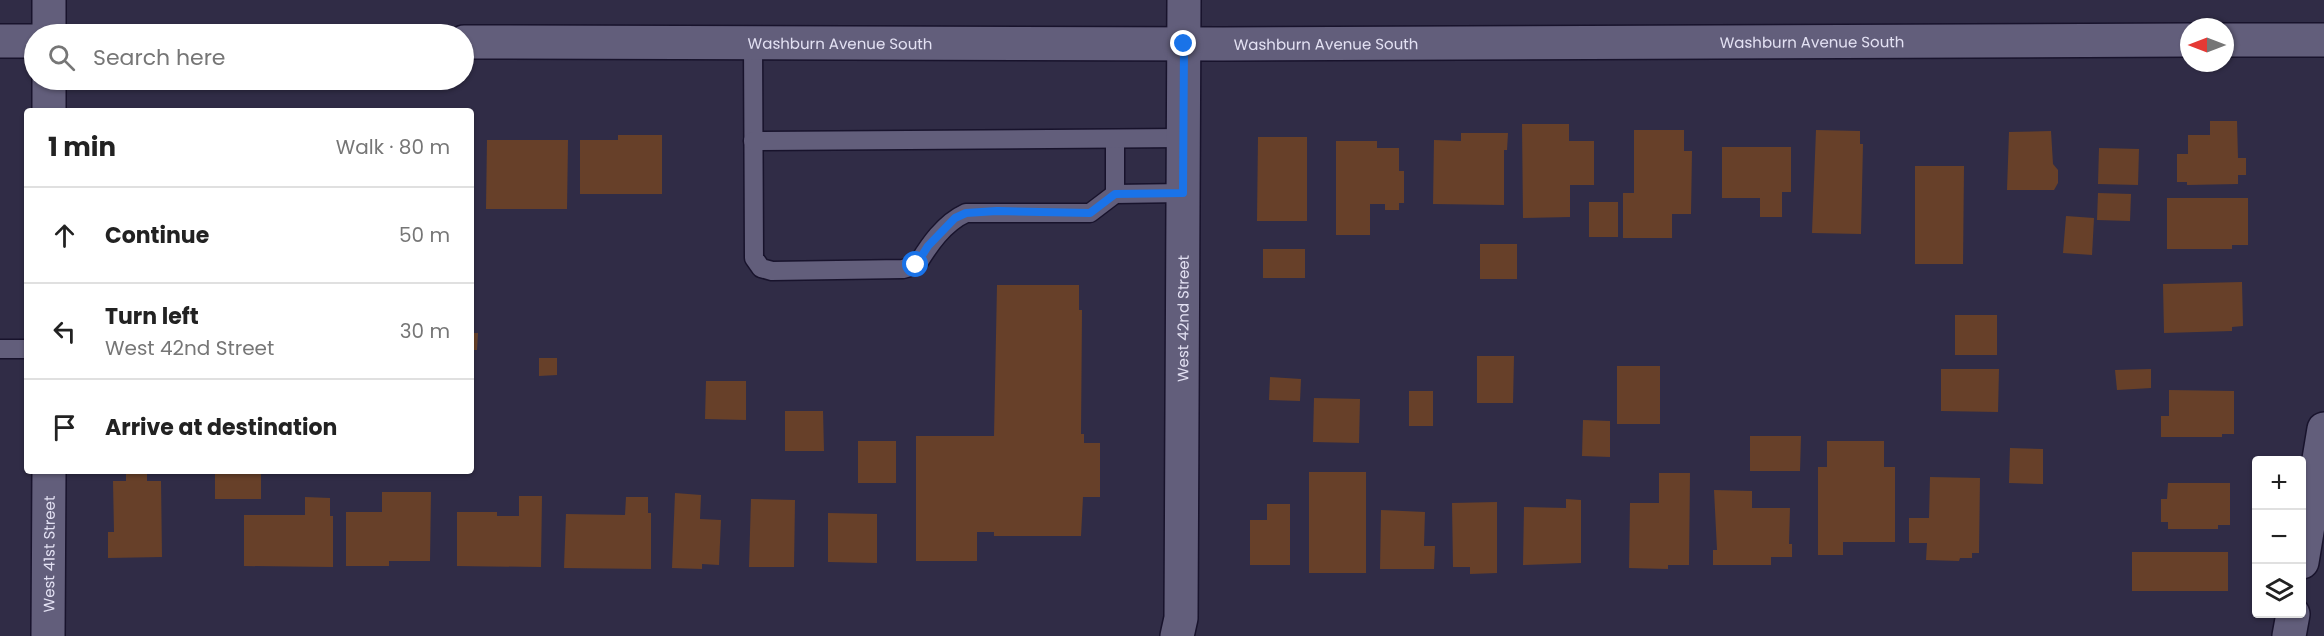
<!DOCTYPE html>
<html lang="en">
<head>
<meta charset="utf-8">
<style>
  body { margin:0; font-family:Poppins,sans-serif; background:#f6f6f6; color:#222 }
  .controls { position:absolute; right:18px; bottom:18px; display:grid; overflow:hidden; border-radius:6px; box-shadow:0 2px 4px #0004 }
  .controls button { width:54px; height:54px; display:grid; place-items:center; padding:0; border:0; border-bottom:2px solid #e0e0e0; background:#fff; color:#222; font:30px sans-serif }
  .compass { position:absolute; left:2180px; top:18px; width:54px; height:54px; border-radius:50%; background:#fff; box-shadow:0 2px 4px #0004; rotate:270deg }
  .stop { position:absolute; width:18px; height:18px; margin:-14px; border:4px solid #1a73e8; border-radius:50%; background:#fff }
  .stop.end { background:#1a73e8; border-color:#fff; box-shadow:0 2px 6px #0008 }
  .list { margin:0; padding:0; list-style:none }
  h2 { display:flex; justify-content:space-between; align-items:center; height:78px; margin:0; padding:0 24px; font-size:26px }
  h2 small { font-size:20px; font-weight:400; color:#767676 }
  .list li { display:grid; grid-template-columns:39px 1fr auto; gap:18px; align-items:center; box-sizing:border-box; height:96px; padding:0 24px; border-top:2px solid #e0e0e0 }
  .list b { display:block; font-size:22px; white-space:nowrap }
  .list p { margin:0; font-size:20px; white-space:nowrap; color:#767676 }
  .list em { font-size:20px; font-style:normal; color:#767676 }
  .icon { flex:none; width:33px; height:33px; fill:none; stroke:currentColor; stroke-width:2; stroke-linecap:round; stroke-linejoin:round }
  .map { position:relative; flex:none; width:2324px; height:636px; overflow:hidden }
  .search { position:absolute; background:#fff; box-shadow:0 2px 4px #0004; left:24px; top:24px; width:450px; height:66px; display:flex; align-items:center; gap:15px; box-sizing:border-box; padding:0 21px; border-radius:33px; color:#767676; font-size:22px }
  .panel { position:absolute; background:#fff; box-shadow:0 2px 4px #0004; left:24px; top:108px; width:450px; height:366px; border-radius:6px }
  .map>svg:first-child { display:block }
  .building { fill:#674029 }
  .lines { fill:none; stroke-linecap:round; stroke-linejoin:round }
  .lane-casing { stroke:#18132c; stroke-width:21 }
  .street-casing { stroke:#18132c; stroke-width:36 }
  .lane { stroke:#625e7b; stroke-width:18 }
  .street { stroke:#625e7b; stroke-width:33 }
  .route { stroke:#1a73e8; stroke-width:8 }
  .labels { text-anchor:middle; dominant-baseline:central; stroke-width:4.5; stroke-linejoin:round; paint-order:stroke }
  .street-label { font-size:15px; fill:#e3e1f3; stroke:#181622 }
</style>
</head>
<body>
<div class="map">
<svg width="2324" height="636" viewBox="0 0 2324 636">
  <rect width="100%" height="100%" fill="#302c46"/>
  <g class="building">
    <polygon points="2210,121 2237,121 2238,158 2246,158 2246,175 2238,175 2238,184 2187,185 2187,182 2177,182 2177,154 2188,154 2188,135 2210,135"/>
    <polygon points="1522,124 1569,124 1569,141 1594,141 1594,185 1570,185 1570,217 1523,218"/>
    <polygon points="1634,130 1684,130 1684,151 1692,151 1691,214 1672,214 1672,238 1623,238 1623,193 1634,193"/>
    <polygon points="1816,130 1860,131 1860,144 1863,144 1861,234 1812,233"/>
    <polygon points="2051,131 2053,164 2058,170 2058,183 2054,190 2007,190 2009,132"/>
    <polygon points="1461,133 1508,133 1507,150 1504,150 1504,205 1433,204 1434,140 1461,141"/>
    <polygon points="618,135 662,135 662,194 580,194 580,140 618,140"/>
    <polygon points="1258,137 1307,137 1307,221 1257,221"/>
    <polygon points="487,140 568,140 567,209 486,209"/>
    <polygon points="1336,141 1377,141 1377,148 1399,148 1399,171 1404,171 1404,203 1399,203 1399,210 1385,210 1385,204 1370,204 1370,235 1336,235"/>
    <polygon points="1722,147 1791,147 1791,192 1782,192 1782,217 1760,217 1760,198 1722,198"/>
    <polygon points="2099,148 2139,149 2138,185 2098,184"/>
    <polygon points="1915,166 1964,166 1963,264 1915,264"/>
    <polygon points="2098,193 2131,194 2130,221 2097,220"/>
    <polygon points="2167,198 2248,198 2248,245 2232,245 2232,249 2167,249"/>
    <rect x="1589" y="202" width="29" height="35"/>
    <polygon points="2066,216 2094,218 2092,255 2063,253"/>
    <rect x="1480" y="244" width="37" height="35"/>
    <rect x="1263" y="249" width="42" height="29"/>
    <polygon points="2242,282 2243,326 2232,327 2232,331 2164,333 2163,284"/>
    <polygon points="997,285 1079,285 1079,310 1082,310 1081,434 1084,434 1084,443 1100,443 1100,497 1083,497 1081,536 994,536 994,532 977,532 977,561 916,561 916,436 994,436"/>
    <rect x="1955" y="315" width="42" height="40"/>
    <polygon points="471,333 478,333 477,350 471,350"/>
    <polygon points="1477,356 1514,356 1513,403 1477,403"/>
    <polygon points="539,358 557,358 557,375 539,376"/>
    <rect x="1617" y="366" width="43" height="58"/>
    <polygon points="1941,369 1999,369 1998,412 1941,411"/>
    <polygon points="2151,369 2151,388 2117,390 2115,370"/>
    <polygon points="1270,377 1301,379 1300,401 1269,400"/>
    <polygon points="706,381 746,381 746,420 705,419"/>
    <polygon points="2169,390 2234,391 2234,434 2222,434 2222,437 2161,437 2161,416 2169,416"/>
    <rect x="1409" y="391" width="24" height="35"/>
    <polygon points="1314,398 1360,399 1359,443 1313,442"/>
    <polygon points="785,411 823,411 824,451 785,451"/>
    <polygon points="1583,420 1610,421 1610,457 1582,456"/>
    <polygon points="1750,436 1801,436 1800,471 1750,471"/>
    <rect x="858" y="441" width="38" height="42"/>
    <polygon points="1827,441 1884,441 1884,467 1895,467 1895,542 1843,542 1843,555 1818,555 1818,467 1827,467"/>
    <polygon points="2010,448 2043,449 2043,484 2009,483"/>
    <polygon points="126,471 147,471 147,481 161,481 162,557 108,558 108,532 114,532 113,481 126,481"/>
    <rect x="215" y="471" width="46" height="28"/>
    <rect x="1309" y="472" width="57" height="101"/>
    <polygon points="1659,473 1690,473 1689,565 1668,565 1668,569 1629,568 1630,503 1659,503"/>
    <polygon points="1930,477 1980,478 1979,553 1972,553 1972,558 1960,558 1959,561 1926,560 1927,543 1909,543 1909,518 1929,518"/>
    <polygon points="2168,483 2230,483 2230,525 2218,525 2218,529 2168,529 2168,522 2161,522 2161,499 2167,499"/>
    <polygon points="1714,490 1752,491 1752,508 1790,508 1789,544 1792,544 1792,557 1771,557 1771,565 1713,565 1713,550 1717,550"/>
    <polygon points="382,492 431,492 430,561 389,561 389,566 346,566 346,512 382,512"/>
    <polygon points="675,493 701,495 700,519 721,520 719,565 702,564 702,569 672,568"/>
    <polygon points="519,496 542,496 541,567 457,566 457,512 497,512 497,516 519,516"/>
    <polygon points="305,497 330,498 330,516 333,516 333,567 244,566 244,515 305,515"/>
    <polygon points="626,497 648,497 648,513 651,513 651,569 564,568 566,514 625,515"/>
    <polygon points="751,499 795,500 794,567 749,567"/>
    <polygon points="1566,499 1581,500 1581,563 1523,565 1524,507 1566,508"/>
    <polygon points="1497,502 1497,573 1470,574 1470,567 1453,567 1452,503"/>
    <polygon points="1267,504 1290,504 1290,565 1250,565 1250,520 1267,520"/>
    <polygon points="1381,510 1425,512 1424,546 1435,546 1434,569 1380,569"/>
    <polygon points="828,513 877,514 877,563 828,562"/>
    <rect x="2132" y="552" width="96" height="39"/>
  </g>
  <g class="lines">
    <g class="lane-casing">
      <g id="lane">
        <path d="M753,42L754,258L761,268L772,271L903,269L917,265C929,245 944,223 966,213H1090L1115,194L1183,193"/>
        <polyline points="1115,139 1115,194"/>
        <polyline points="753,141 1183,138"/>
        <polyline points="0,349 27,349"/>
      </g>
    </g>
    <g class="street-casing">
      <g id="street">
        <polyline points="49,0 49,34"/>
        <polyline points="2225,40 2324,40"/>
        <polyline points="0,41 34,41"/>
        <path id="s1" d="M464,42L1223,44L2189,40"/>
        <polyline points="49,80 49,111"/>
        <polyline points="2302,562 2324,429"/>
        <path id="s2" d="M48,636L49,471"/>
        <path id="s3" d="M1177,636L1181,618L1184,0"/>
        <polyline points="2289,636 2293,614"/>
      </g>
    </g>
    <use href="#lane" class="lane"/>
    <use href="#street" class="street"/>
  </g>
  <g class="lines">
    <polyline class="route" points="916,265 928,246 955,218 966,213 997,211 1090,213 1115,194 1183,193 1184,44"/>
  </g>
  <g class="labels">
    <g class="street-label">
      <text stroke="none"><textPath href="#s1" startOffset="376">Washburn Avenue South</textPath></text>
      <text stroke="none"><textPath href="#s1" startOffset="1348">Washburn Avenue South</textPath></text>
      <text stroke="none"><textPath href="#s1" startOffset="862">Washburn Avenue South</textPath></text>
      <text stroke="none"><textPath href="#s3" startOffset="318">West 42nd Street</textPath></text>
      <text stroke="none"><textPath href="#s2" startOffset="82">West 41st Street</textPath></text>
    </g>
  </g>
</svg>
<div class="controls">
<button>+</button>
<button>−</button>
<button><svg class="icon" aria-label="layers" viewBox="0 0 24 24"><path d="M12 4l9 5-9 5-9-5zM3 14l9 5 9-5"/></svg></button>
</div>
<svg class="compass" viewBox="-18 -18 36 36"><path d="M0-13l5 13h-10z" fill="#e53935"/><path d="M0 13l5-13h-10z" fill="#767676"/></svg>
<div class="stop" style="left:916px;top:265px"></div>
<div class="stop end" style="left:1184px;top:44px"></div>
<div class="search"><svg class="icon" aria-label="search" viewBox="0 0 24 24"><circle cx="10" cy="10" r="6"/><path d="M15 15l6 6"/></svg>Search here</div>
<section class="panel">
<h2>1 min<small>Walk · 80 m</small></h2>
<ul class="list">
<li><svg class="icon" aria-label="ahead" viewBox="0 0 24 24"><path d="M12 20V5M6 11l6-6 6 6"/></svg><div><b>Continue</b></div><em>50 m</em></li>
<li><svg class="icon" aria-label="left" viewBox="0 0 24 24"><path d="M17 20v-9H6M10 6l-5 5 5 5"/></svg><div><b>Turn left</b><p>West 42nd Street</p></div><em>30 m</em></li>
<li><svg class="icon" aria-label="arrive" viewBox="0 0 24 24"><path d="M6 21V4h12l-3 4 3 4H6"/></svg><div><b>Arrive at destination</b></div></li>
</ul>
</section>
</div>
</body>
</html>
